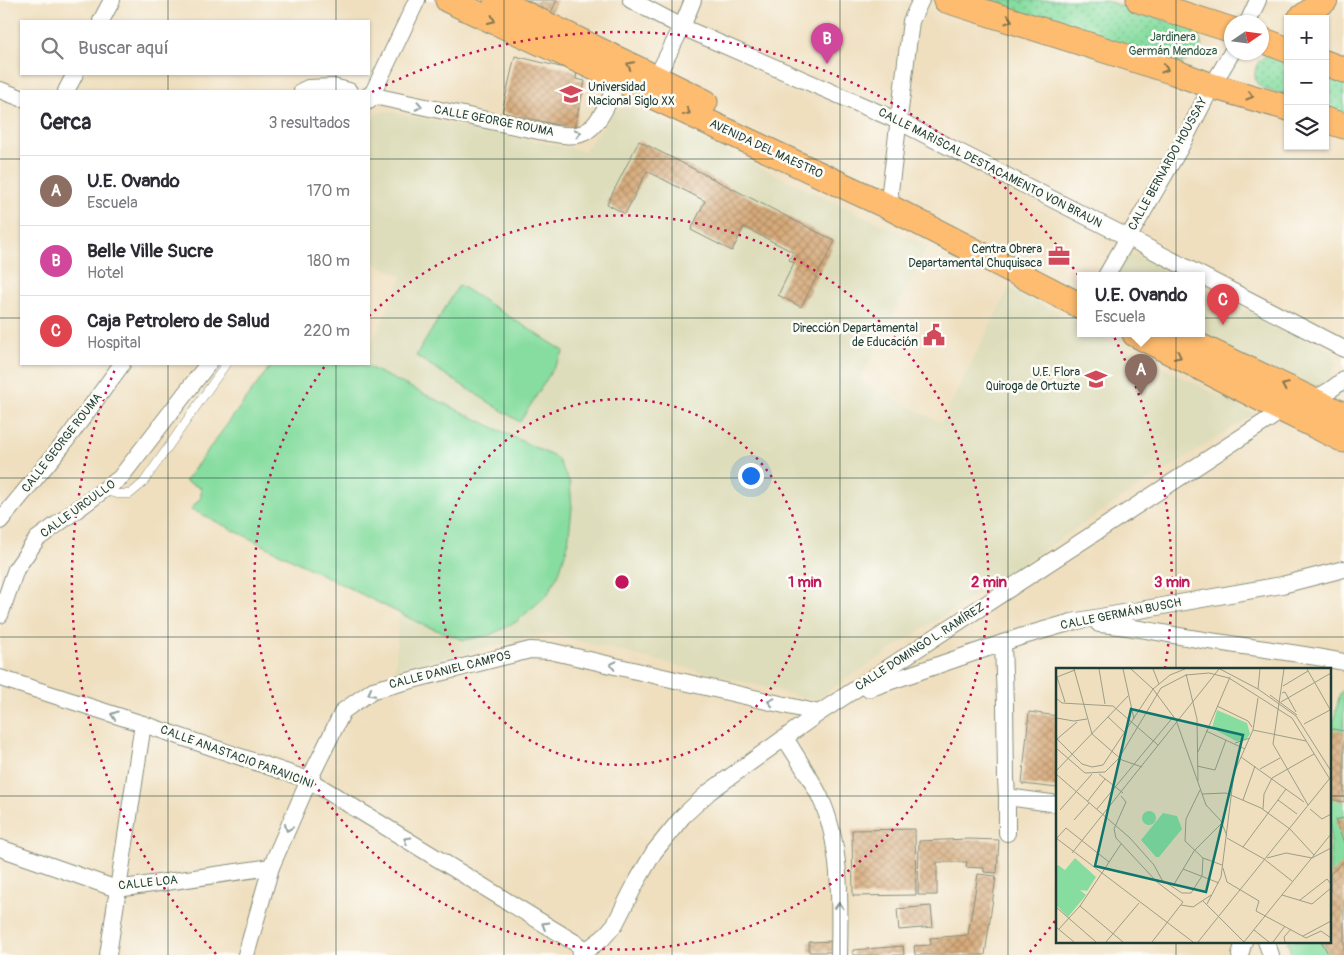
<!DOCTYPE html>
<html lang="es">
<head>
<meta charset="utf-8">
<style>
  body { margin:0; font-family:Pangolin,sans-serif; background:#f7f7f7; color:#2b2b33 }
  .controls { position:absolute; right:15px; top:15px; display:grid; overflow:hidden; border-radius:0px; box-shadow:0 1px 4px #0004 }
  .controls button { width:45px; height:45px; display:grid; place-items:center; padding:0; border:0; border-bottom:1px solid #e1e1e2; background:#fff; color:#2b2b33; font:25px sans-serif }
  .compass { position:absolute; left:1224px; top:15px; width:45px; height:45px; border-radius:50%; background:#fff; box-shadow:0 1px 4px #0004; rotate:77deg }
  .you { position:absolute; left:750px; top:475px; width:18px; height:18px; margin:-12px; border:4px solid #fff; border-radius:50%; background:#1a73e8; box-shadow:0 0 0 8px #1a73e833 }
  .badge { display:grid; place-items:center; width:32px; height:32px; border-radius:50%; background:#b45309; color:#fff; font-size:16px; font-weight:700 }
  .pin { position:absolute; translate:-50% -41px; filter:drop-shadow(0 1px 2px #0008) }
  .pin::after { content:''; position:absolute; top:26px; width:18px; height:15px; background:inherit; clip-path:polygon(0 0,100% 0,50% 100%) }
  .popup { position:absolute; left:1077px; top:272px; width:128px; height:65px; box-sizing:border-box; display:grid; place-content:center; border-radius:0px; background:#fff; filter:drop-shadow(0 1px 4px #0005); font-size:16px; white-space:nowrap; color:#7c7c81 }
  .popup b { font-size:19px; color:#2b2b33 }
  .popup::after { content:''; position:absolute; left:50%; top:100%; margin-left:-10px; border:10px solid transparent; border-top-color:#fff }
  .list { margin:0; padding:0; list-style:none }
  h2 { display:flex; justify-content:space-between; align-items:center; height:65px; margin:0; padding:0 20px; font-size:21px }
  h2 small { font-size:16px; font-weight:400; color:#7c7c81 }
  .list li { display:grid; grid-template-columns:32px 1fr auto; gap:15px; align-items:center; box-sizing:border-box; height:70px; padding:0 20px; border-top:1px solid #e1e1e2 }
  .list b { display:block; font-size:19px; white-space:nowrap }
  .list p { margin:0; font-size:16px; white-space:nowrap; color:#7c7c81 }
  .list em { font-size:16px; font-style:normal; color:#7c7c81 }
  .icon { flex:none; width:28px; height:28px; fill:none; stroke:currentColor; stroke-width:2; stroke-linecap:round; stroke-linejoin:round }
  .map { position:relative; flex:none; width:1344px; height:955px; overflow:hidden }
  .search { position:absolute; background:#fff; box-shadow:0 1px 4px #0004; left:20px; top:20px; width:350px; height:55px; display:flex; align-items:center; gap:12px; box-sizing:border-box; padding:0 18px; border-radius:0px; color:#7c7c81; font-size:19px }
  .panel { position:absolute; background:#fff; box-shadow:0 1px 4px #0004; left:20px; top:90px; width:350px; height:275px; border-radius:0px }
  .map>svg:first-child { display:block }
  .built { fill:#deddbb }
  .park { fill:url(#park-dots); stroke:#538d6a }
  .pitch { fill:#87dda0; stroke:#538d6a }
  .building { fill:url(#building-cross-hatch) }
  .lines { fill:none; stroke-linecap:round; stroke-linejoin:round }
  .service-casing { stroke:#878e7a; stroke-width:9 }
  .minor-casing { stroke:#878e7a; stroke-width:18 }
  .primary-casing { stroke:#878e7a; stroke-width:27 }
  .service { stroke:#fff; stroke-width:8 }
  .minor { stroke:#fff; stroke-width:16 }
  .primary { stroke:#febc70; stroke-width:25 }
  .oneway { stroke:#83764f }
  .oneway2 { stroke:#8f9e9a }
  .grid { fill:none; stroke:#1f3d34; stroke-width:1; stroke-opacity:0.55 }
  .ring { fill:none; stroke:#c2185b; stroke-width:2.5; stroke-dasharray:2.5 5 }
  .labels { text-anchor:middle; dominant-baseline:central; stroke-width:5; stroke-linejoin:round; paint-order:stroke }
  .park-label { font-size:12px; fill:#345d4a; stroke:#fdfcf7 }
  .poi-label { font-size:12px; fill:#1f3d34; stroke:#fdfcf7; text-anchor:end }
  .street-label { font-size:12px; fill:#1f3d34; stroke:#fdfcf7 }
  .inset-road { fill:none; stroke:#9c9e87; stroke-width:1 }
  .view { fill:#0f766e; fill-opacity:0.15; stroke:#0f766e; stroke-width:2.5 }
  .inset-edge { fill:none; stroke:#1f3d34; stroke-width:2.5 }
  .centre { fill:#c2185b; stroke:#fdfcf7; stroke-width:2.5 }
  .ring-label { font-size:15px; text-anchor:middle; font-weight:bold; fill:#c2185b; stroke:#fdfcf7; stroke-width:5; stroke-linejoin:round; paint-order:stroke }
</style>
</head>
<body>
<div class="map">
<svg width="1344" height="955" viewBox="0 0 1344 955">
  <defs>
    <pattern id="park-dots" width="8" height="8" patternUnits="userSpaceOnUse" patternTransform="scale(1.25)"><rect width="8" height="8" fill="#87dda0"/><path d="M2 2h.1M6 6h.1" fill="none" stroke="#6eb483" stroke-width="1.8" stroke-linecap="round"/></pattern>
    <pattern id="building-cross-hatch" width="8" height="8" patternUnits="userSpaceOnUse" patternTransform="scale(1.25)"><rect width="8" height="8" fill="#d7aa7a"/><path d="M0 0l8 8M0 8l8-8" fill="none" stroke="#ae8c65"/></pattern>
  </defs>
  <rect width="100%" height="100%" fill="#fdfcf7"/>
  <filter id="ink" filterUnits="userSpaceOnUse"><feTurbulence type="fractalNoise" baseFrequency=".02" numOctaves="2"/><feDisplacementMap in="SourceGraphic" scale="10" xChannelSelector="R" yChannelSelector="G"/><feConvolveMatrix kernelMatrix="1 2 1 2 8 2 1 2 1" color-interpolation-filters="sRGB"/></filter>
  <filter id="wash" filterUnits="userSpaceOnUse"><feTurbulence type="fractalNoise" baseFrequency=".0096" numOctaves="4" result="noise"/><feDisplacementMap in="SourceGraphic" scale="20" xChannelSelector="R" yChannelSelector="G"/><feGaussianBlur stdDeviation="1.12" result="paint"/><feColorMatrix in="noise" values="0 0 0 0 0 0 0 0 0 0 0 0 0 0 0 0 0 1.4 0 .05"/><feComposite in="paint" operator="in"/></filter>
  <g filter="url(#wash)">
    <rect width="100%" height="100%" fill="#efdfbf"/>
    <g class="built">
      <polygon points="631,107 928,246 860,381 941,423 1009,288 1081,325 1081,334 1098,334 1254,414 1133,491 815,700 547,633 395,670 399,613 423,625 490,635 516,622 547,595 363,364 369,364 369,350 402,277 369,260 369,129 377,113 385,111 584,151 616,110"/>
      <polygon points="1136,255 1179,276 1111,276 1120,258"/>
      <polygon points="1201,287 1332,351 1337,363 1324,389 1312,393 1201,334"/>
    </g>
    <g class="park">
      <path d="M983,0H1103L1194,30C1197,34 1201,40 1201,45C1202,58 1183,62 1174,65Z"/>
      <path d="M1268,55L1288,61V96C1281,93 1267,91 1261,87C1252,82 1254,65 1261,59C1263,57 1266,56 1268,55Z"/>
      <polygon points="1325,74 1344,80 1344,113 1325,107"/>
    </g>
    <g class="pitch">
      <polygon points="459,285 564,351 520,422 416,356"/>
      <polygon points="272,364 362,364 557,458 570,483 572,508 568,544 559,573 547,595 516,622 490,635 464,640 423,625 191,509 201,497 201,488 185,481"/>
      <polygon points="1344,689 1344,955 1289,955 1291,953 1287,941 1330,941 1330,737 1340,693"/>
    </g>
    <g id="blocks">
      <g class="building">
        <polygon points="504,0 557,0 547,21"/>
        <polygon points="515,56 577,71 576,79 585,81 574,129 502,112"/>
        <polygon points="639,141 835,241 801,307 778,295 794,263 789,260 793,252 744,227 732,251 691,230 705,201 647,171 625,214 607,204"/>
        <polygon points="1029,712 1058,716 1058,788 1022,784"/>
        <polygon points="1332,729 1344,731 1344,802 1330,799 1330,737"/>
        <polygon points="1344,818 1344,843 1335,820"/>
        <polygon points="915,829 916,895 853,896 852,830"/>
        <polygon points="968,839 999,840 997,873 984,872 984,868 966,867 967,862 937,862 937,895 918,895 919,841"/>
        <polygon points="1344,861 1344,955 1329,955 1321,941 1330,941 1330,874"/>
        <polygon points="978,874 996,876 985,955 915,955 914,946 931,945 930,938 968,935"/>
        <polygon points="931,906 933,927 899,930 897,909"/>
        <polygon points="834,941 834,952 809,952 809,942"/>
        <polygon points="903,946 904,955 853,955 853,950"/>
      </g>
    </g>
  </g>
  <g filter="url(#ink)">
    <use href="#blocks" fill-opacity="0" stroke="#878e7a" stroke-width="1"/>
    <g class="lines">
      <g class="service-casing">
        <polyline id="service" points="105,491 118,494 130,494 143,483 226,364"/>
      </g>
      <g class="minor-casing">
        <g id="minor">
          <polyline points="631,0 682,27 898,121 1127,237 1344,349"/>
          <polyline points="101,21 112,0"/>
          <polyline points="1248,22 1258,0"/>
          <polyline points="653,85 656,78 682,27 693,0"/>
          <polyline points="0,90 21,98"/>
          <polyline points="66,91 75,74"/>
          <polyline points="302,91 308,88 333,87 349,91"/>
          <path d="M369,95L548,133C559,134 572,138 583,133C600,127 611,95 619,79"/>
          <polyline points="369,101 417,0"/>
          <polyline points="891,208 890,191 911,21 921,0"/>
          <polyline points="1106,276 1180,148 1212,86 1232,52"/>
          <polyline points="0,521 62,446 122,364"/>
          <polyline points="0,615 16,569 37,539 120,478 208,364"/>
          <path d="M1099,624C1133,626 1164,634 1197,639C1246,647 1295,652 1344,662"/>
          <polyline points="1003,643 1005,705 1006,779 1007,797 1058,804"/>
          <polyline points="0,678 143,724 309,780 587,950"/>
          <polyline points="868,689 1020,637 1072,622 1282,585 1344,569"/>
          <path d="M785,738C796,756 811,778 820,797C842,844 840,904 839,955"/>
          <polyline points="1007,833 1007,797"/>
          <polyline points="0,848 117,889 271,867"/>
          <polyline points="1266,941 1271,955"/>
          <polyline points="108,955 143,724"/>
          <polyline points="246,955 271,867 309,780 343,711 373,690 530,650 550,651 819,713"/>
          <path d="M580,955L603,938L615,924L636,883L654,852L683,816L709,792L819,713L1283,410C1307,402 1326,396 1344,379"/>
          <polyline points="1240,955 1244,941"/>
        </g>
      </g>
      <g class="primary-casing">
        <g id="primary">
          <polyline points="448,0 619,79 650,95 891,208 1081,306"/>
          <polyline points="496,0 705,102"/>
          <polyline points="946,0 1174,72 1212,86 1288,108"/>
          <polyline points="1139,0 1232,30"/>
          <polyline points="1300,19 1325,0"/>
          <polyline points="1262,40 1288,50"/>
          <polyline points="1325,63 1344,70"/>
          <polyline points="1325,120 1344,126"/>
          <polyline points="1135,334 1283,410 1344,440"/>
          <polyline points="1174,334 1344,415"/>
        </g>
      </g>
      <use href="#service" class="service"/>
      <use href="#minor" class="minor"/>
      <use href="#primary" class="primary"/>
    </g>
    <defs><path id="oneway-chevron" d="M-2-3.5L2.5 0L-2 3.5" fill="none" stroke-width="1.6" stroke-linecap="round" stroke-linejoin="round" transform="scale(1.25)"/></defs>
    <g class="oneway">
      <use href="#oneway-chevron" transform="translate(492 20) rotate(25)"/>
      <use href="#oneway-chevron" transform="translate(1009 20) rotate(17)"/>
      <use href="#oneway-chevron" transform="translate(630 65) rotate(-154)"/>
      <use href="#oneway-chevron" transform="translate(1165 69) rotate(17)"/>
      <use href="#oneway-chevron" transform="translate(1250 96) rotate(16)"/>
      <use href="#oneway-chevron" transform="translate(687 112) rotate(25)"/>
      <use href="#oneway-chevron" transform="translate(1178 356) rotate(27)"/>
      <use href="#oneway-chevron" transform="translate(1285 386) rotate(-155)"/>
    </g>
    <g class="oneway2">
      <use href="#oneway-chevron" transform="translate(419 106) rotate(12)"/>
      <use href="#oneway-chevron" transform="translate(578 133) rotate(-13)"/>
      <use href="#oneway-chevron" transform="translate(613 665) rotate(-167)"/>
      <use href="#oneway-chevron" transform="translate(371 693) rotate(152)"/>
      <use href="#oneway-chevron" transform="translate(771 702) rotate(-167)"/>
      <use href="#oneway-chevron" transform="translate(114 715) rotate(-162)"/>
      <use href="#oneway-chevron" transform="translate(288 828) rotate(113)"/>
      <use href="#oneway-chevron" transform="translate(407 840) rotate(-149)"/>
      <use href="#oneway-chevron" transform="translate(839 906) rotate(-92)"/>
      <use href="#oneway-chevron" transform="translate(545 925) rotate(-149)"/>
    </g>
  </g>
  <path class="grid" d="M168,0V21M336,0V21M504,0V955M672,0V955M840,0V955M1008,0V955M1176,0V669M168,74V91M336,74V91M0,159H21M369,159H1344M0,318H21M369,318H1344M168,364V955M336,364V955M0,478H1344M0,637H1344M0,796H1058M1330,796H1344M1176,941V955"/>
  <g class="ring">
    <circle cx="622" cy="582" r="183"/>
    <path d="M369 316A367 367 0 1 1 325 366"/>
    <path d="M1055 921A550 550 0 0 1 1028 954M216 954A550 550 0 0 1 116 367M372 92A550 550 0 0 1 1165 668"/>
  </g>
  <defs>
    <g id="university-bare" transform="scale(1.725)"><path d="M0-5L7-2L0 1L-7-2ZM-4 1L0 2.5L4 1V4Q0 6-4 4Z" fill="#d1495b" stroke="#fdfcf7" stroke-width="2.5" paint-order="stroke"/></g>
    <g id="office-bare" transform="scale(1.725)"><path d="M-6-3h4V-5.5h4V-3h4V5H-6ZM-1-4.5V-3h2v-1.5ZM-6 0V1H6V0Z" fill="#d1495b" stroke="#fdfcf7" stroke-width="2.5" paint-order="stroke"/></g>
    <g id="civic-bare" transform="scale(1.725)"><path d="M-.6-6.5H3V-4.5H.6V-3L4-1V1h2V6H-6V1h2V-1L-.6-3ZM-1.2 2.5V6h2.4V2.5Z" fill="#d1495b" stroke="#fdfcf7" stroke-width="2.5" paint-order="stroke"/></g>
    <g id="school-bare" transform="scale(1.725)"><path d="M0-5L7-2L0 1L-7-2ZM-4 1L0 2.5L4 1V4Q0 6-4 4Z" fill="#d1495b" stroke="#fdfcf7" stroke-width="2.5" paint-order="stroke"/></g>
  </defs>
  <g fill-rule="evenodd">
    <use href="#university-bare" x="571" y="94"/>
    <use href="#office-bare" x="1059" y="256"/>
    <use href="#civic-bare" x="934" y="335"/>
    <use href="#school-bare" x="1096" y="379"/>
  </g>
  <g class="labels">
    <g class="park-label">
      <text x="1173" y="37">Jardinera<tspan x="1173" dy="14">Germán Mendoza</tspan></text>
    </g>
    <g class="poi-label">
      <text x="588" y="87" text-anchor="start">Universidad<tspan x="588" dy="14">Nacional Siglo XX</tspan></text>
      <text x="1042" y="249">Centra Obrera<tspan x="1042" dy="14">Departamental Chuquisaca</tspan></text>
      <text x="918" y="328">Dirección Departamental<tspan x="918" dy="14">de Educación</tspan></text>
      <text x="1080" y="372">U.E. Flora<tspan x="1080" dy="14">Quiroga de Ortuzte</tspan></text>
    </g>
    <g class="street-label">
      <text transform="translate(494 121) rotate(11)">CALLE GEORGE ROUMA</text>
      <text transform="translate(766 149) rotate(25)">AVENIDA DEL MAESTRO</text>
      <text transform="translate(1168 164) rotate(-61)">CALLE BERNARDO HOUSSAY</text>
      <text transform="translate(990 168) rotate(27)">CALLE MARISCAL DESTACAMENTO VON BRAUN</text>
      <text transform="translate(62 443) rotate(-52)">CALLE GEORGE ROUMA</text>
      <text transform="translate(78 509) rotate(-36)">CALLE URCULLO</text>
      <text transform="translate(1121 614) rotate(-11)">CALLE GERMÁN BUSCH</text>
      <text transform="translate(920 647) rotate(-33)">CALLE DOMINGO L. RAMÍREZ</text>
      <text transform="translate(450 670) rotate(-14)">CALLE DANIEL CAMPOS</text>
      <text transform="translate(237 757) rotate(20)">CALLE ANASTACIO PARAVICINI</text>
      <text transform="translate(148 883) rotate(-6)">CALLE LOA</text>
    </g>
  </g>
  <g transform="translate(1056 668)">
    <rect width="275" height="275" fill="#efdfbf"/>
    <path d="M19,190L40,209L31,223L24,222L30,227L12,249L0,237V199L2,197L9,202Z" fill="#87dda0"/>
    <path d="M161,42L191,55L194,66L190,72L180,73L156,60ZM86 150a7 7 0 1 1 14 0a7 7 0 1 1-14 0ZM107,145L121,148L126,161L103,189H100L85,172Z" fill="#87dda0"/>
    <path class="inset-road" d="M18,1L36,66L66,92L86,99M43,1L49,36M67,1L78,51M75,1L97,21M97,1L103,16M164,1L202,21L240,48L275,103M228,1L217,76L252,137M251,1L275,43M0,6L9,34M130,6L141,51L142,113M1,9L19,2M227,18L252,3M97,21L120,52L150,137L165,153L171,168M202,21L204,1M226,25L229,24L240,44M214,27L241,47M0,30L6,35L57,38L102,77M225,34L275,5M161,38L192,53L196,59M52,49L69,65M0,50L18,53L31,51M248,56L274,42M197,62L250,73M150,63L189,81M0,70L26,96L36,99L47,97L97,21L114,7L129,1M1,71L21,54M179,75L194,70M0,80L29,105L49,104L63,90L105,20L130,7L153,5L173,10L236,50L275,113M142,84L174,9M185,89L248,134M141,98L159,102L170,72M204,101L224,90M0,103L72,28M0,106L74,170L98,197L106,212L126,225H135L146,208L147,190M43,106L67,125M144,122L130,151L129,173L147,190L166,197M146,126L170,125L205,140L234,161L258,187M65,128L70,134L58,161L60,170L101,214L127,234L96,274M187,132L199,98M222,132L241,146M31,134L49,111M41,141L118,48M207,141L208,126L216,110L258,86M254,141L266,151L275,146M4,142L36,106M18,152L33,135M0,170L137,274M171,170L208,191L236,213M0,171L10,160L53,194M187,179L230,121M16,185L163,1M211,190L230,185L256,190L275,180M167,200L171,214L203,233L200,243L250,270M127,201L163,215M117,218L138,183L166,155M226,227L256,236L275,220M244,232L271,211L275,216M147,233L188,274M151,236L165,209L178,105L197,62L202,30M125,237L137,239L155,227M24,238L67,274M0,239L40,274M0,259L18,274M3,261L24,238L65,176M198,262L213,274M247,268L275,253M250,270L265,263L275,270M50,274L83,235M142,274L274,110M188,274L275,166M217,274L229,258M229,274L228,269L235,261"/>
    <path class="view" d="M75,41L187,67L150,224L39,198Z"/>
    <rect width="275" height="275" class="inset-edge"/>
  </g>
  <circle cx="622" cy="582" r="8" class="centre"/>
  <g class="ring-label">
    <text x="805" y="587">1 min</text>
    <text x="989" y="587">2 min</text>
    <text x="1172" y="587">3 min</text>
  </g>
</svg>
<div class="controls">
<button>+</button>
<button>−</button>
<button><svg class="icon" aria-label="layers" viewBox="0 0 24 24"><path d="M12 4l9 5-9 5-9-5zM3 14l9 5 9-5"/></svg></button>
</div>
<svg class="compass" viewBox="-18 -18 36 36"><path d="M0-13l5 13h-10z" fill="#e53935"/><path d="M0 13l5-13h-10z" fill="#7c7c81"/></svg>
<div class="you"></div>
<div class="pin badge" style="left:1141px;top:395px;background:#8d6e63">A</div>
<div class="popup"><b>U.E. Ovando</b>Escuela</div>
<div class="pin badge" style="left:827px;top:64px;background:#d1479c">B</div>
<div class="pin badge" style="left:1223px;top:325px;background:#e0444e">C</div>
<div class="search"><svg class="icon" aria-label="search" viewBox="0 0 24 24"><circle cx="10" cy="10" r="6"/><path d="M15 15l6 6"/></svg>Buscar aquí</div>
<section class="panel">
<h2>Cerca<small>3 resultados</small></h2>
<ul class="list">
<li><span class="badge" style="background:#8d6e63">A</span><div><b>U.E. Ovando</b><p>Escuela</p></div><em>170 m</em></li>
<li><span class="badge" style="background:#d1479c">B</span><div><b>Belle Ville Sucre</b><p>Hotel</p></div><em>180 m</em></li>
<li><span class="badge" style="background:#e0444e">C</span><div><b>Caja Petrolero de Salud</b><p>Hospital</p></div><em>220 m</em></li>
</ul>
</section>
</div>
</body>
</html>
